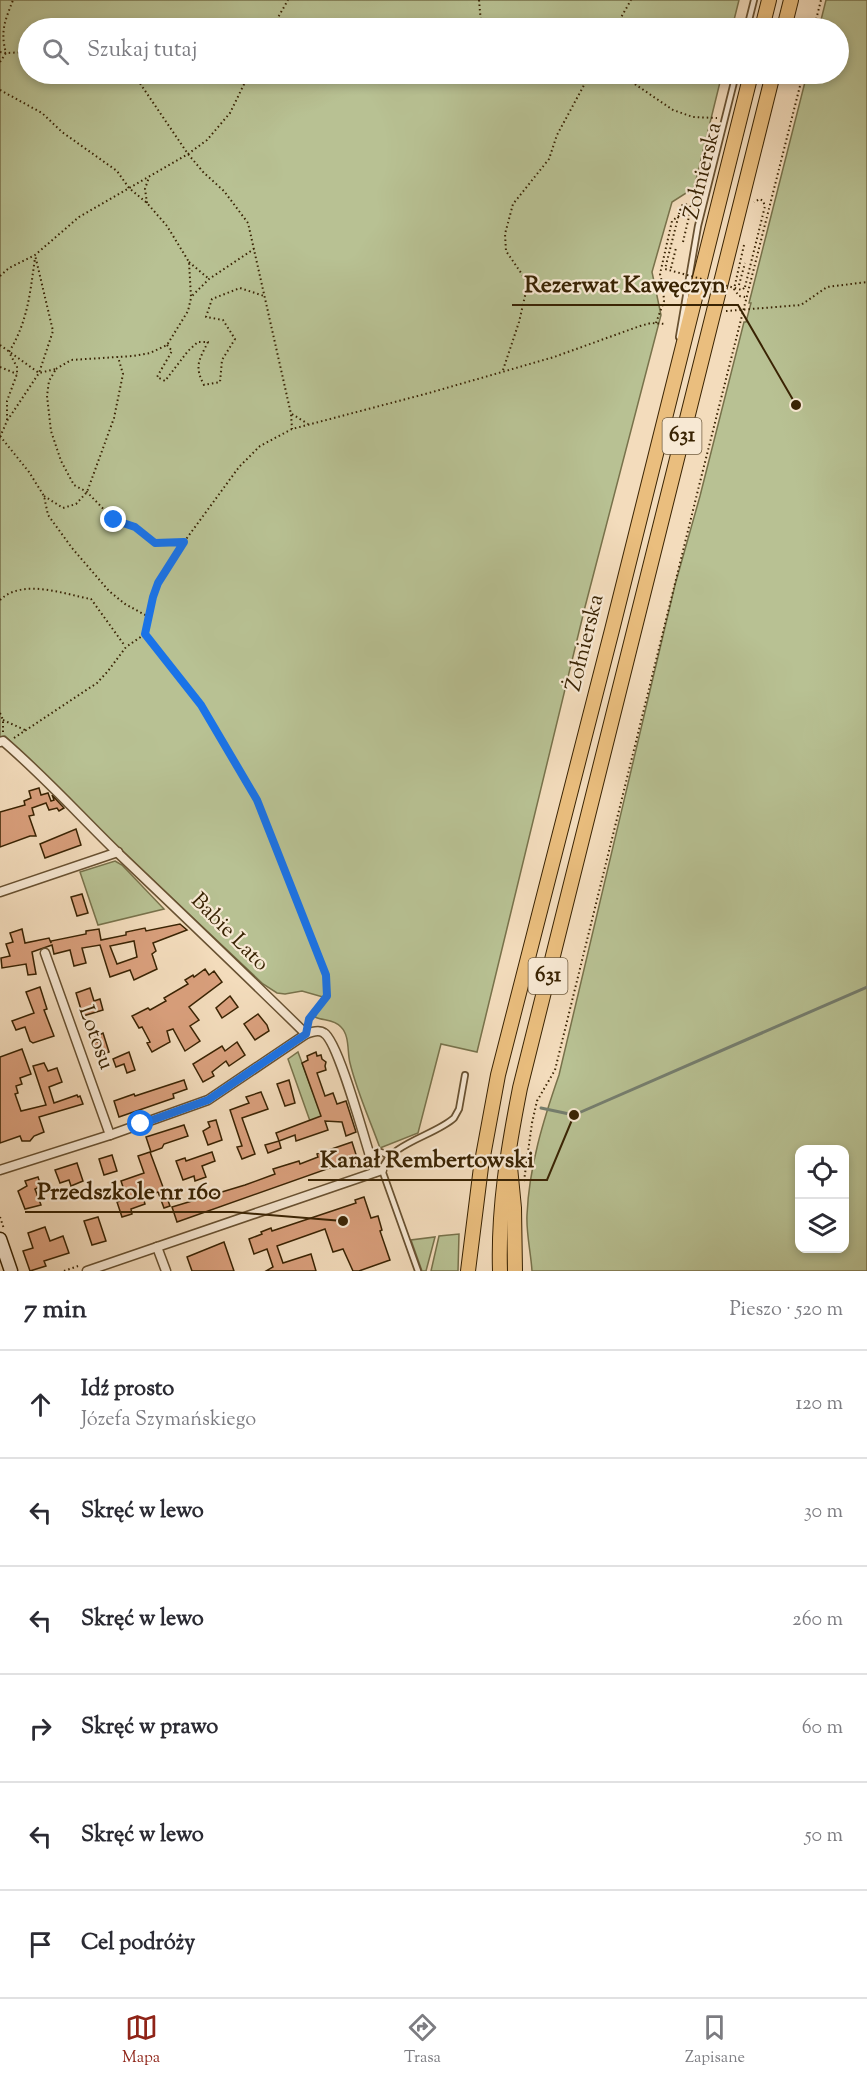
<!DOCTYPE html>
<html lang="pl">
<head>
<meta charset="utf-8">
<style>
  body { margin:0; font-family:"Sorts Mill Goudy",serif; background:#f7f7f7; color:#2b2b33 }
  .controls { position:absolute; right:18px; bottom:18px; display:grid; overflow:hidden; border-radius:12px; box-shadow:0 3px 9px #0003 }
  .controls button { width:54px; height:54px; display:grid; place-items:center; padding:0; border:0; border-bottom:2px solid #e1e1e2; background:#fff; color:#2b2b33; font:30px sans-serif }
  .stop { position:absolute; width:18px; height:18px; margin:-14px; border:4px solid #1a73e8; border-radius:50%; background:#fff }
  .stop.end { background:#1a73e8; border-color:#fff; box-shadow:0 2px 6px #0008 }
  .list { margin:0; padding:0; list-style:none }
  h2 { display:flex; justify-content:space-between; align-items:center; height:78px; margin:0; padding:0 24px; font-size:26px }
  h2 small { font-size:20px; font-weight:400; color:#7c7c81 }
  .list li { display:grid; grid-template-columns:39px 1fr auto; gap:18px; align-items:center; box-sizing:border-box; height:108px; padding:0 24px; border-top:2px solid #e1e1e2 }
  .list b { display:block; font-size:22px; white-space:nowrap }
  .list p { margin:0; font-size:20px; white-space:nowrap; color:#7c7c81 }
  .list em { font-size:20px; font-style:normal; color:#7c7c81 }
  .icon { flex:none; width:33px; height:33px; fill:none; stroke:currentColor; stroke-width:2; stroke-linecap:round; stroke-linejoin:round }
  .map { position:relative; flex:none; width:867px; height:1271px; overflow:hidden }
  .search { position:absolute; background:#fff; box-shadow:0 3px 9px #0003; left:18px; right:18px; top:18px; height:66px; display:flex; align-items:center; gap:15px; box-sizing:border-box; padding:0 21px; border-radius:33px; color:#7c7c81; font-size:22px }
  .sheet { height:726px; background:#fff }
  nav { display:flex; justify-content:space-around; align-items:center; box-sizing:border-box; height:84px; border-top:2px solid #e1e1e2; background:#fff; font-size:16px; color:#7c7c81 }
  nav a { display:grid; justify-items:center; gap:3px }
  nav .on { color:#8f2418 }
  .map>svg:first-child { display:block }
  .green { fill:#b8c193; stroke:#78724b; stroke-width:1.5; fill-rule:evenodd }
  .lines { fill:none; stroke-linecap:round; stroke-linejoin:round }
  .stream { stroke:#757e6f; stroke-width:3 }
  .building { fill:#daa07d; stroke:#392303; stroke-width:1.5; fill-rule:evenodd }
  .lane-casing { stroke:#685131; stroke-width:8 }
  .street-casing { stroke:#685131; stroke-width:11 }
  .secondary-casing { stroke:#392303; stroke-width:15 }
  .primary-casing { stroke:#392303; stroke-width:16 }
  .path { stroke:#392303; stroke-width:2; stroke-dasharray:1.5 3; stroke-linecap:butt }
  .lane { stroke:#f7e8d3; stroke-width:4.5 }
  .street { stroke:#f7e8d3; stroke-width:8 }
  .secondary { stroke:#f7e8d3; stroke-width:12 }
  .primary { stroke:#eabe7e; stroke-width:14 }
  .path-bridge { stroke:#392303; stroke-width:2; stroke-dasharray:1.5 3; stroke-linecap:butt }
  .route { stroke:#1a73e8; stroke-width:8 }
  .labels { text-anchor:middle; dominant-baseline:central; stroke-width:4.5; stroke-linejoin:round; paint-order:stroke }
  .shield { fill:#f7e8d3; stroke:#725e41; stroke-width:1.5 }
  .shield-label { font-size:21px; font-weight:bold; fill:#392303 }
  .street-label { font-size:22px; fill:#392303; stroke:#f7e8d3 }
  .leader { fill:none; stroke:#392303; stroke-width:2 }
  .callout-dot { fill:#392303; stroke:#f7e8d3; stroke-width:2 }
  .callout-label { font-size:24px; text-anchor:middle; font-weight:bold; fill:#392303; stroke:#f7e8d3; stroke-width:4.5; stroke-linejoin:round; paint-order:stroke }
</style>
</head>
<body>
<div class="map">
<svg width="867" height="1271" viewBox="0 0 867 1271">
  <rect width="100%" height="100%" fill="#f3dcbc"/>
  <filter id="stains"><feTurbulence type="fractalNoise" baseFrequency=".00333" numOctaves="4"/><feColorMatrix values="0 0 0 0 .2 0 0 0 0 .09 0 0 0 0 .02 0 0 0 .5 -.17"/></filter>
  <radialGradient id="worn" r=".72"><stop offset=".6" stop-color="#630" stop-opacity="0"/><stop offset="1" stop-color="#630" stop-opacity=".3"/></radialGradient>
  <g class="green">
    <path d="M0,0H739L732,28H28V74H722L694,188L672,202L652,272L661,315L585,607L477,1052L441,1044L418,1133L380,1148C370,1120 357,1092 350,1063C347,1052 350,1036 341,1027C334,1019 323,1021 315,1017L323,997L302,991L285,994L277,993L263,984L121,850L5,736L0,737Z"/>
    <path d="M826,0H867V1271H532C531,1253 526,1233 527,1215C529,1167 543,1121 559,1075L675,585L700,496L744,322H746L751,303H749L807,74H838V28H819ZM800,1150H844V1248H800Z"/>
    <polygon points="115,861 122,865 164,909 98,925 80,872"/>
    <polygon points="298,1052 322,1117 310,1121 288,1059"/>
    <polygon points="459,1234 458,1271 431,1271 439,1236"/>
    <polygon points="435,1237 426,1271 422,1271 411,1240"/>
  </g>
  <g class="lines">
    <polyline class="stream" points="541,1108 574,1115 867,987"/>
  </g>
  <g class="building">
    <polygon points="39,788 41,795 48,793 51,801 54,800 52,795 64,808 59,811 57,808 49,810 46,803 32,808 34,815 29,816 36,836 30,836 0,847 0,812 25,805 24,801 31,798 29,791"/>
    <polygon points="76,829 81,845 45,858 40,844"/>
    <polygon points="82,894 88,913 77,916 71,897"/>
    <path d="M180,924L187,930L153,943L156,951L152,954L157,969L134,980L130,970L110,977L100,945L82,948L86,963L74,966L70,950L54,954L52,945L32,952L36,974L28,975L26,964L2,968L1,958L10,956L6,944L13,942L10,933L22,929L25,943L49,938L51,943V941L86,934V931L99,929L101,940L126,935V932L145,928L146,931ZM134,941L137,957L117,964L110,946Z"/>
    <polygon points="205,969 209,975 214,971 222,982 189,1007 199,1020 190,1026 200,1041 185,1051 173,1029 167,1031 170,1042 152,1052 147,1043 150,1042 142,1027 139,1028 132,1016 148,1008 150,1010 166,1001 164,998 188,984 185,980 193,975 194,977"/>
    <polygon points="40,987 47,1009 44,1010 54,1036 33,1043 30,1041 25,1027 16,1030 12,1021 34,1013 26,992"/>
    <polygon points="90,988 94,1001 100,999 103,1010 83,1016 76,993"/>
    <polygon points="230,996 238,1007 222,1018 216,1008"/>
    <polygon points="258,1014 267,1025 269,1031 255,1040 244,1024"/>
    <polygon points="103,1033 109,1052 97,1056 93,1043 97,1042 95,1037"/>
    <polygon points="237,1042 245,1055 229,1066 226,1061 212,1072 214,1076 203,1082 193,1064 222,1046 225,1051"/>
    <polygon points="22,1049 31,1074 20,1078 22,1084 16,1086 18,1093 15,1094 21,1111 46,1105 33,1066 44,1063 48,1071 57,1068 62,1082 49,1087 54,1103 77,1095 78,1097 80,1096 83,1104 39,1117 44,1132 34,1136 30,1141 22,1141 20,1136 0,1143 0,1057"/>
    <polygon points="129,1052 135,1070 127,1073 124,1064 116,1067 113,1059"/>
    <polygon points="316,1052 317,1056 321,1055 322,1059 326,1062 325,1066 326,1070 317,1073 325,1096 333,1093 337,1104 346,1101 356,1132 346,1136 342,1122 325,1121 328,1130 296,1141 295,1135 279,1141 281,1148 268,1153 265,1145 279,1141 276,1133 321,1116 302,1063 308,1060 307,1056"/>
    <polygon points="184,1080 187,1089 173,1094 174,1098 119,1117 114,1101 134,1094 135,1096"/>
    <polygon points="289,1080 295,1103 285,1106 277,1084"/>
    <polygon points="261,1092 268,1109 242,1118 255,1154 242,1159 237,1147 242,1146 230,1110 249,1103 246,1097"/>
    <polygon points="216,1120 222,1140 208,1145 203,1131 210,1127 208,1122"/>
    <polygon points="184,1125 188,1136 164,1144 162,1148 151,1152 146,1137"/>
    <polygon points="352,1142 360,1167 352,1161 338,1166 338,1165 177,1222 172,1207 245,1185 275,1174 273,1169 299,1161 300,1164 318,1157 317,1154"/>
    <polygon points="150,1152 170,1206 164,1208 158,1192 143,1197 145,1204 131,1209 132,1214 122,1217 117,1202 127,1199 121,1181 144,1173 138,1156"/>
    <polygon points="212,1152 215,1161 202,1166 206,1177 195,1181 194,1176 183,1180 176,1161 185,1158 186,1161"/>
    <polygon points="112,1155 117,1171 104,1175 99,1159"/>
    <polygon points="77,1163 83,1181 71,1186 69,1180 60,1183 55,1170"/>
    <polygon points="38,1177 41,1186 35,1189 41,1205 25,1209 18,1191 27,1186 25,1181"/>
    <polygon points="364,1197 371,1218 378,1216 382,1230 380,1231 390,1260 359,1271 353,1271 343,1249 333,1252 325,1229 277,1246 283,1263 311,1254 316,1271 266,1271 273,1267 267,1249 254,1254 249,1239 262,1234 261,1232 271,1228 272,1231 356,1203 355,1200"/>
    <polygon points="98,1217 106,1241 92,1245 84,1221"/>
    <polygon points="45,1227 50,1241 63,1236 69,1253 44,1261 46,1266 30,1271 23,1251 33,1248 28,1233"/>
    <polygon points="224,1242 234,1271 192,1271 187,1257"/>
  </g>
  <g class="lines">
    <g class="lane-casing">
      <g id="lane">
        <polyline points="747,28 754,0"/>
        <polyline points="679,337 698,226 736,74"/>
        <polyline points="368,1152 381,1152 389,1156"/>
        <path d="M418,1271L382,1170C388,1144 436,1135 454,1118L459,1109L465,1075"/>
      </g>
    </g>
    <g class="street-casing">
      <g id="street">
        <path d="M0,742L3,741C44,776 80,816 118,853C181,913 244,973 306,1034"/>
        <polyline points="0,892 118,852"/>
        <polyline points="45,953 110,1135"/>
        <path d="M0,1170L110,1135L208,1100L306,1034C311,1032 319,1029 324,1033C339,1042 367,1149 375,1172"/>
        <polyline points="157,1247 166,1271"/>
        <polyline points="87,1271 382,1170"/>
      </g>
    </g>
    <g class="secondary-casing">
      <polyline id="secondary" points="0,1239 11,1271"/>
    </g>
    <g class="primary-casing">
      <g id="primary">
        <polyline points="762,28 769,0"/>
        <polyline points="784,28 791,0"/>
        <polyline points="510,1167 514,1208 515,1271"/>
        <polyline points="468,1271 481,1167 498,1075 612,630 751,74"/>
        <path d="M500,1271C498,1209 508,1149 520,1088L773,74"/>
      </g>
    </g>
    <g class="path">
      <polyline points="479,0 481,23 539,25 559,21 573,28"/>
      <polyline points="272,28 288,0"/>
      <polyline points="615,28 631,0"/>
      <polyline points="814,28 821,0"/>
      <path d="M0,52L6,53C0,31 5,21 13,0"/>
      <polyline points="0,62 6,53 28,52"/>
      <polyline points="131,74 135,76 188,154 204,173 224,191 248,223 291,414 292,429"/>
      <polyline points="620,74 673,110 693,117 717,118"/>
      <polyline points="0,90 42,113 62,132 117,171 129,188 147,203 167,226 189,262 191,297 209,279 254,249"/>
      <polyline points="147,203 145,189 149,177"/>
      <polyline points="744,245 734,289 739,296 745,297"/>
      <polyline points="189,262 209,279"/>
      <polyline points="671,268 676,248"/>
      <polyline points="0,276 9,268 35,255 79,217 188,154 207,140 230,113 249,74"/>
      <polyline points="739,285 745,263"/>
      <polyline points="745,287 765,206 763,201 760,199 754,202"/>
      <polyline points="726,311 801,305 827,287 867,282"/>
      <polyline points="656,323 664,301 663,286 660,274 672,221 695,204"/>
      <polyline points="0,345 39,373 56,369 49,381 47,396 51,431 61,461 74,485 87,492 114,520 135,527 155,543 184,542"/>
      <path d="M167,345L172,351L157,377L165,381L188,351L198,342H208C199,360 194,366 204,385L220,382L222,360L235,339L223,320L206,317L212,299L240,288L264,296"/>
      <polyline points="0,367 17,374"/>
      <polyline points="56,369 71,360 133,356 150,353 167,345 188,311 191,298"/>
      <polyline points="503,370 519,322 528,283 506,251 505,234 513,204 549,159 557,135 590,74"/>
      <polyline points="292,414 308,424"/>
      <path d="M7,420V401L17,374V367L9,352C28,321 30,293 35,258"/>
      <polyline points="0,436 29,472 44,496 48,515 72,548 109,591 125,604 149,617"/>
      <polyline points="0,437 7,421 39,373 53,331 35,255"/>
      <polyline points="44,496 63,508 76,504 87,492 114,418 123,374 118,357"/>
      <path d="M0,600C23,578 63,594 91,599L125,646"/>
      <polyline points="145,634 201,705 257,799 326,975 327,996 309,1019 309,1023"/>
      <polyline points="0,713 3,720 3,734"/>
      <polyline points="3,720 25,730"/>
      <polyline points="14,738 97,683 108,671 126,647 145,634 153,597 158,583 184,542 239,467 260,446 292,429 429,393 554,357 640,326 651,323 666,324"/>
      <polyline points="524,1181 532,1123 537,1101 555,1070 699,486 803,74"/>
      <polyline points="0,1217 4,1229"/>
      <polyline points="64,1271 78,1266"/>
    </g>
    <use href="#lane" class="lane"/>
    <use href="#street" class="street"/>
    <use href="#secondary" class="secondary"/>
    <use href="#primary" class="primary"/>
    <polyline class="path-bridge" points="683,242 691,208 689,205 684,204 681,206 665,269 742,290 745,287"/>
  </g>
  <g class="lines">
    <polyline class="route" points="114,520 135,527 155,543 184,542 158,583 153,597 145,634 201,705 257,800 326,975 327,996 309,1019 306,1034 208,1100 141,1124"/>
  </g>
  <g class="labels">
    <g class="shield">
      <rect x="662.5" y="418" width="39" height="36" rx="4.5"/>
      <rect x="528.5" y="958" width="39" height="36" rx="4.5"/>
    </g>
    <g class="shield-label">
      <text x="682" y="436">631</text>
      <text x="548" y="976">631</text>
    </g>
    <g class="street-label">
      <text transform="translate(704 171) rotate(-76)">Żołnierska</text>
      <text transform="translate(586 643) rotate(-76)">Żołnierska</text>
      <text transform="translate(229 933) rotate(45)">Babie Lato</text>
      <text transform="translate(95 1038) rotate(70)">Lotosu</text>
    </g>
  </g>
  <path class="leader" d="M796 405L738 305H512M574 1115L547 1180H308M343 1221L233 1212H25"/>
  <g class="callout-dot">
    <circle cx="796" cy="405" r="6"/>
    <circle cx="574" cy="1115" r="6"/>
    <circle cx="343" cy="1221" r="6"/>
  </g>
  <g class="callout-label">
    <text x="625" y="292">Rezerwat Kawęczyn</text>
    <text x="427" y="1167">Kanał Rembertowski</text>
    <text x="129" y="1199">Przedszkole nr 160</text>
  </g>
  <rect width="100%" height="100%" filter="url(#stains)"/>
  <rect width="100%" height="100%" fill="url(#worn)"/>
</svg>
<div class="controls">
<button><svg class="icon" aria-label="locate" viewBox="0 0 24 24"><circle cx="12" cy="12" r="6"/><path d="M12 2v4M12 18v4M2 12h4M18 12h4"/></svg></button>
<button><svg class="icon" aria-label="layers" viewBox="0 0 24 24"><path d="M12 4l9 5-9 5-9-5zM3 14l9 5 9-5"/></svg></button>
</div>
<div class="stop" style="left:141px;top:1124px"></div>
<div class="stop end" style="left:114px;top:520px"></div>
<div class="search"><svg class="icon" aria-label="search" viewBox="0 0 24 24"><circle cx="10" cy="10" r="6"/><path d="M15 15l6 6"/></svg>Szukaj tutaj</div>
</div>
<section class="sheet">
<h2>7 min<small>Pieszo · 520 m</small></h2>
<ul class="list">
<li><svg class="icon" aria-label="ahead" viewBox="0 0 24 24"><path d="M12 20V5M6 11l6-6 6 6"/></svg><div><b>Idź prosto</b><p>Józefa Szymańskiego</p></div><em>120 m</em></li>
<li><svg class="icon" aria-label="left" viewBox="0 0 24 24"><path d="M17 20v-9H6M10 6l-5 5 5 5"/></svg><div><b>Skręć w lewo</b></div><em>30 m</em></li>
<li><svg class="icon" aria-label="left" viewBox="0 0 24 24"><path d="M17 20v-9H6M10 6l-5 5 5 5"/></svg><div><b>Skręć w lewo</b></div><em>260 m</em></li>
<li><svg class="icon" aria-label="right" viewBox="0 0 24 24"><path d="M7 20v-9h11M14 6l5 5-5 5"/></svg><div><b>Skręć w prawo</b></div><em>60 m</em></li>
<li><svg class="icon" aria-label="left" viewBox="0 0 24 24"><path d="M17 20v-9H6M10 6l-5 5 5 5"/></svg><div><b>Skręć w lewo</b></div><em>50 m</em></li>
<li><svg class="icon" aria-label="arrive" viewBox="0 0 24 24"><path d="M6 21V4h12l-3 4 3 4H6"/></svg><div><b>Cel podróży</b></div></li>
</ul>
</section>
<nav>
<a class="on"><svg class="icon" aria-label="map" viewBox="0 0 24 24"><path d="M3 6l6-2 6 2 6-2v14l-6 2-6-2-6 2zM9 4v14M15 6v14"/></svg>Mapa</a>
<a><svg class="icon" aria-label="directions" viewBox="0 0 24 24"><path d="M12 3l9 9-9 9-9-9zM9 14v-3h6M13 9l2 2-2 2"/></svg>Trasa</a>
<a><svg class="icon" aria-label="saved" viewBox="0 0 24 24"><path d="M7 4h10v16l-5-4-5 4z"/></svg>Zapisane</a>
</nav>
</body>
</html>
